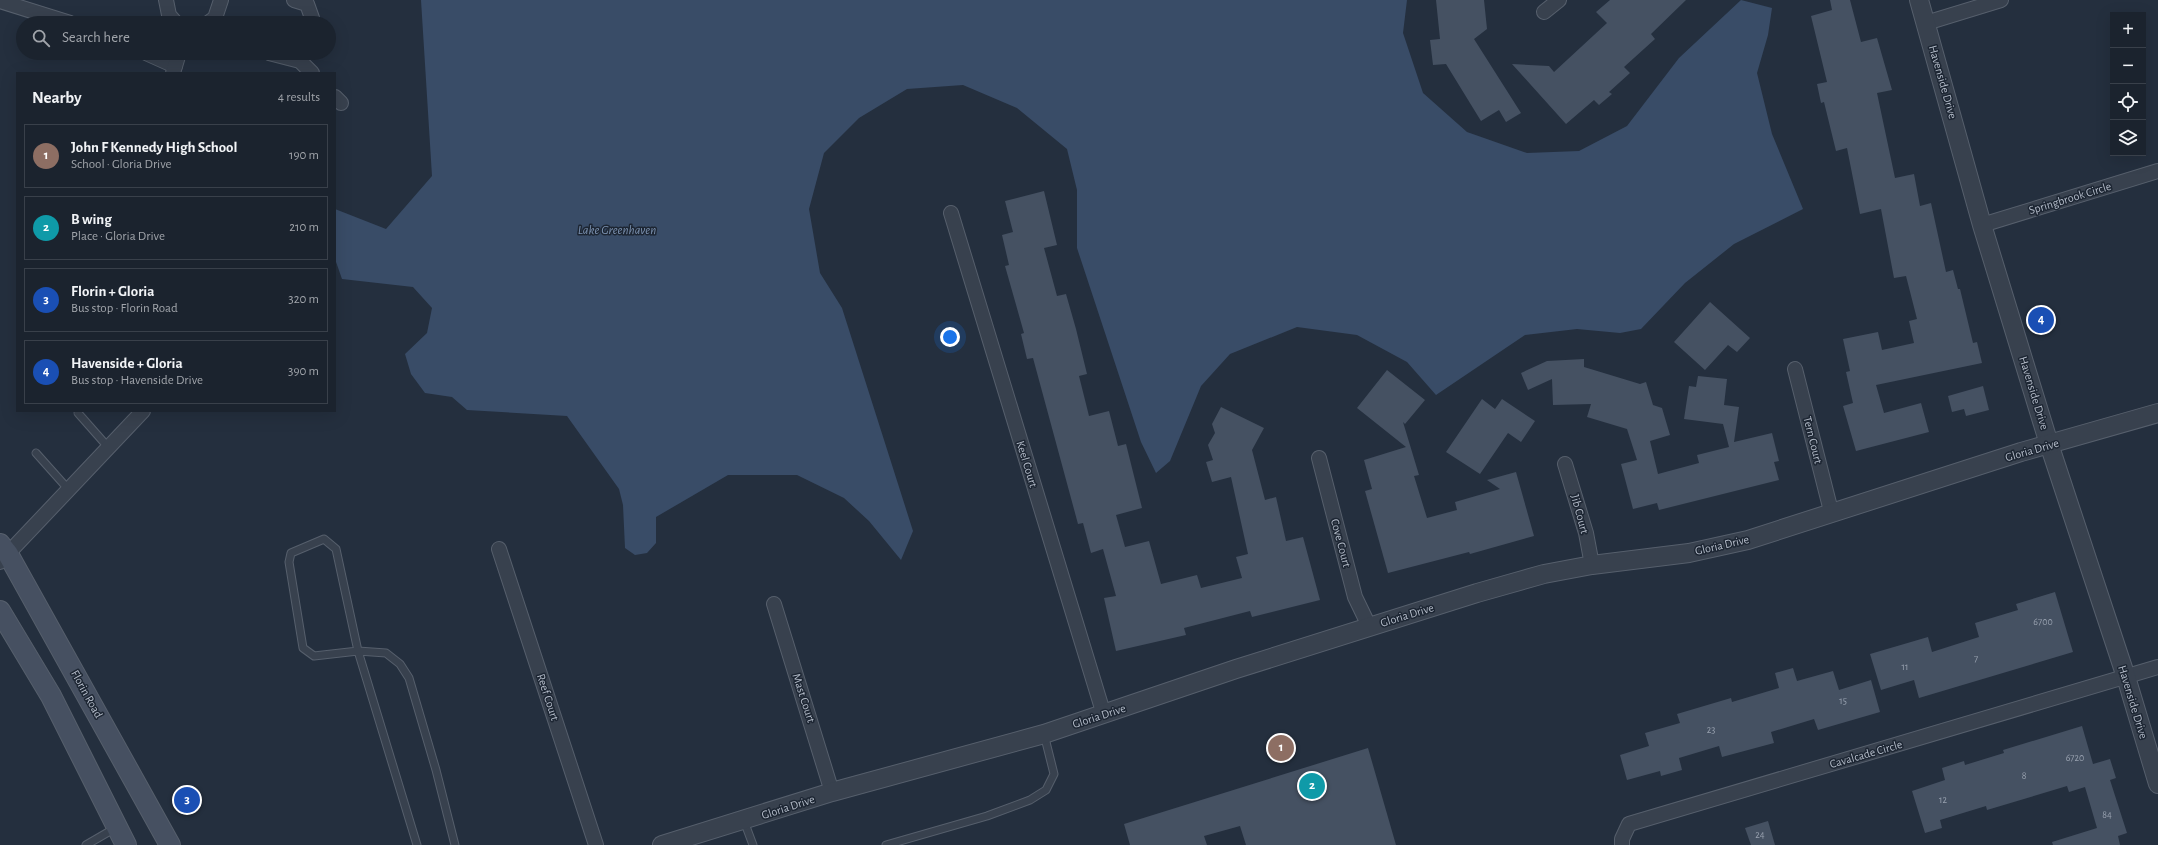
<!DOCTYPE html>
<html lang="en">
<head>
<meta charset="utf-8">
<style>
  body { margin:0; font-family:"Alegreya Sans",sans-serif; background:#242b36; color:#f1f3f6 }
  .controls { position:absolute; right:12px; top:12px; display:grid; overflow:hidden; border-radius:0px; box-shadow:0 4px 16px #0002 }
  .controls button { width:36px; height:36px; display:grid; place-items:center; padding:0; border:0; border-bottom:1px solid #39404a; background:#1b232e; color:#f1f3f6; font:20px sans-serif }
  .you { position:absolute; left:950px; top:337px; width:14px; height:14px; margin:-10px; border:3px solid #fff; border-radius:50%; background:#1a73e8; box-shadow:0 0 0 6px #1a73e833 }
  .badge { display:grid; place-items:center; width:26px; height:26px; border-radius:50%; background:#ea580c; color:#fff; font-size:13px; font-weight:700 }
  .pin { position:absolute; translate:-50% -50%; border:2px solid #fff; box-shadow:0 1px 4px #0006 }
  .list { margin:0; padding:0; list-style:none }
  h2 { display:flex; justify-content:space-between; align-items:center; height:52px; margin:0; padding:0 16px; font-size:17px }
  h2 small { font-size:13px; font-weight:400; color:#a0a4aa }
  .list li { display:grid; grid-template-columns:26px 1fr auto; gap:12px; align-items:center; box-sizing:border-box; height:64px; margin:0 8px 8px; padding:0 8px; border:1px solid #39404a; border-radius:0px }
  .list b { display:block; font-size:15px; white-space:nowrap }
  .list p { margin:0; font-size:13px; white-space:nowrap; color:#a0a4aa }
  .list em { font-size:13px; font-style:normal; color:#a0a4aa }
  .icon { flex:none; width:22px; height:22px; fill:none; stroke:currentColor; stroke-width:2; stroke-linecap:round; stroke-linejoin:round }
  .map { position:relative; flex:none; width:2158px; height:845px; overflow:hidden }
  .search { position:absolute; background:#1b232e; box-shadow:0 4px 16px #0002; left:16px; top:16px; width:320px; height:44px; display:flex; align-items:center; gap:10px; box-sizing:border-box; padding:0 14px; border-radius:22px; color:#a0a4aa; font-size:15px }
  .panel { position:absolute; background:#1b232e; box-shadow:0 4px 16px #0002; left:16px; top:72px; width:320px; height:340px; border-radius:0px }
  .map>svg:first-child { display:block }
  .water { fill:#394c67 }
  .building { fill:#455162 }
  .lines { fill:none; stroke-linecap:round; stroke-linejoin:round }
  .service-casing { stroke:#565f6c; stroke-width:9 }
  .minor-casing { stroke:#565f6c; stroke-width:16 }
  .tertiary-casing { stroke:#565f6c; stroke-width:20 }
  .secondary-casing { stroke:#565f6c; stroke-width:22 }
  .service { stroke:#38414e; stroke-width:7 }
  .minor { stroke:#38414e; stroke-width:14 }
  .tertiary { stroke:#38414e; stroke-width:18 }
  .secondary { stroke:#465061; stroke-width:20 }
  .labels { text-anchor:middle; dominant-baseline:central; stroke-width:3; stroke-linejoin:round; paint-order:stroke }
  .number-label { font-size:10px; fill:#98a1af }
  .street-label { font-size:12px; fill:#b4bcc9; stroke:#1d2633 }
  .water-label { font-size:13px; font-style:italic; fill:#7c92b1; stroke:#1d2633 }
</style>
</head>
<body>
<div class="map">
<svg width="2158" height="845" viewBox="0 0 2158 845">
  <rect width="100%" height="100%" fill="#242f3e"/>
  <polygon class="water" points="421,0 1407,0 1403,33 1423,93 1467,132 1527,153 1579,151 1627,126 1679,58 1741,0 1772,8 1768,35 1757,73 1772,134 1803,209 1734,244 1685,283 1641,329 1620,333 1577,329 1525,335 1436,395 1407,362 1357,335 1297,327 1230,354 1201,386 1170,461 1156,473 1141,442 1077,248 1077,190 1067,149 1017,108 963,85 907,89 859,118 824,153 809,209 820,273 842,308 913,531 901,560 869,521 844,498 797,475 728,475 656,517 656,543 647,553 635,555 625,548 623,505 619,489 567,416 467,410 452,397 425,393 411,374 405,354 427,333 432,308 413,287 342,279 335,259 335,209 386,229 432,176"/>
  <g class="building">
    <polygon points="1436,0 1484,0 1487,29 1474,39 1521,113 1506,122 1499,110 1481,121 1446,64 1433,65 1430,40 1440,39"/>
    <polygon points="1610,0 1686,0 1651,34 1655,39 1624,67 1630,73 1609,92 1612,94 1599,105 1594,100 1566,124 1512,64 1549,66 1554,72 1607,23 1596,12"/>
    <polygon points="1830,0 1850,0 1861,42 1877,38 1892,90 1877,93 1895,178 1914,174 1920,206 1931,203 1946,272 1953,270 1958,289 1960,289 1973,343 1977,342 1982,363 1876,385 1884,413 1921,403 1929,432 1856,451 1843,406 1853,403 1846,372 1850,371 1843,339 1878,332 1882,350 1914,343 1909,321 1917,319 1906,276 1894,278 1881,209 1860,214 1847,148 1836,151 1824,102 1821,103 1817,84 1827,82 1811,16 1832,10"/>
    <polygon points="1044,191 1057,245 1044,248 1057,296 1066,294 1076,329 1087,374 1079,376 1089,416 1109,411 1118,446 1126,444 1142,508 1116,515 1125,547 1149,541 1161,584 1197,575 1201,588 1242,578 1236,557 1248,554 1231,477 1212,482 1206,462 1213,460 1208,445 1215,433 1212,424 1221,407 1264,428 1252,450 1265,500 1276,497 1286,541 1303,537 1320,600 1252,617 1250,611 1184,628 1186,635 1116,651 1104,598 1116,596 1103,549 1091,553 1083,523 1078,524 1033,358 1027,359 1021,334 1024,333 1005,266 1009,265 1002,235 1013,232 1005,201"/>
    <polygon points="1710,302 1750,338 1737,352 1728,345 1705,370 1674,342"/>
    <polygon points="1584,359 1584,367 1640,384 1646,382 1653,405 1662,408 1670,435 1650,441 1658,474 1699,463 1697,455 1729,447 1723,424 1684,419 1689,386 1696,387 1698,376 1727,379 1724,405 1739,407 1734,442 1772,433 1779,461 1774,462 1779,480 1659,510 1657,503 1633,509 1621,464 1637,460 1627,429 1587,417 1591,404 1553,405 1552,379 1528,390 1521,373 1547,361"/>
    <polygon points="1387,370 1425,400 1405,424 1403,422 1419,475 1414,476 1427,518 1457,510 1455,502 1500,489 1487,480 1516,472 1534,536 1470,554 1469,552 1388,573 1365,491 1372,489 1364,460 1406,447 1357,408"/>
    <polygon points="1983,386 1989,410 1966,416 1964,409 1952,412 1948,396"/>
    <polygon points="1482,399 1495,409 1502,399 1535,421 1521,442 1508,433 1480,474 1446,452"/>
    <polygon points="2055,592 2073,652 1919,698 1914,680 1881,690 1870,654 1928,637 1932,652 1979,637 1975,623 2018,610 2016,604"/>
    <polygon points="1793,668 1797,681 1833,671 1839,690 1871,680 1880,712 1818,730 1814,719 1771,732 1774,743 1722,757 1719,746 1679,758 1682,770 1661,776 1660,771 1627,780 1620,755 1649,746 1645,733 1680,723 1677,714 1731,698 1732,702 1779,688 1775,673"/>
    <polygon points="2082,726 2093,764 2110,759 2116,778 2110,780 2127,833 2118,836 2120,845 2053,845 2052,842 2097,828 2085,787 2069,792 2067,786 1987,810 1986,806 1940,820 1942,828 1925,833 1912,791 1945,780 1942,768 1964,761 1965,765 2004,753 2003,750"/>
    <polygon points="1368,748 1396,845 1246,845 1240,826 1204,836 1207,845 1130,845 1124,824"/>
    <polygon points="1768,821 1775,845 1751,845 1745,828"/>
  </g>
  <g class="lines">
    <g class="service-casing">
      <g id="service">
        <polyline points="78,413 108,447"/>
        <polyline points="36,453 69,490"/>
        <polyline points="744,821 753,845"/>
        <polyline points="86,845 117,827"/>
        <polyline points="417,845 358,651 336,549 324,539 291,553 289,562 303,648 314,656 358,651 386,653 400,664 409,678 436,770 455,845"/>
        <polyline points="886,845 987,816 1030,800 1046,790 1054,774 1044,734"/>
      </g>
    </g>
    <g class="minor-casing">
      <g id="minor">
        <polyline points="166,0 169,15 176,23"/>
        <polyline points="294,0 307,4 312,18 311,23"/>
        <polyline points="0,1 70,23"/>
        <polyline points="1544,12 1559,0"/>
        <polyline points="208,23 215,18 221,0"/>
        <polyline points="1926,23 2001,0"/>
        <polyline points="146,53 175,66"/>
        <polyline points="269,53 300,61 312,73"/>
        <polyline points="173,73 179,53"/>
        <polyline points="335,97 341,103"/>
        <polyline points="951,213 1104,715"/>
        <polyline points="1982,225 2158,171"/>
        <polyline points="1795,369 1831,511"/>
        <polyline points="1319,458 1355,597 1369,626"/>
        <polyline points="1565,464 1586,533 1592,565"/>
        <polyline points="499,549 596,845"/>
        <polyline points="0,562 143,411"/>
        <polyline points="774,604 832,792"/>
        <polyline points="1622,845 1622,839 1629,824 2158,667"/>
      </g>
    </g>
    <g class="tertiary-casing">
      <g id="tertiary">
        <polyline points="1919,0 1982,225 2049,444 2126,677 2158,784"/>
        <polyline points="662,845 832,792 1044,734 1236,669 1477,593 1544,574 1592,565 1689,553 1748,540 2021,452 2158,413"/>
      </g>
    </g>
    <g class="secondary-casing">
      <g id="secondary">
        <polyline points="0,544 8,554 170,845"/>
        <polyline points="0,611 51,696 126,845"/>
      </g>
    </g>
    <use href="#service" class="service"/>
    <use href="#minor" class="minor"/>
    <use href="#tertiary" class="tertiary"/>
    <use href="#secondary" class="secondary"/>
  </g>
  <g class="labels">
    <g class="number-label">
      <text x="2043" y="622">6700</text>
      <text x="1976" y="659">7</text>
      <text x="1905" y="667">11</text>
      <text x="1843" y="701">15</text>
      <text x="1711" y="730">23</text>
      <text x="2075" y="758">6720</text>
      <text x="2024" y="776">8</text>
      <text x="1943" y="800">12</text>
      <text x="2107" y="815">84</text>
      <text x="1760" y="835">24</text>
    </g>
    <g class="street-label">
      <text transform="translate(1943 82) rotate(74)">Havenside Drive</text>
      <text transform="translate(2070 198) rotate(-17)">Springbrook Circle</text>
      <text transform="translate(2034 393) rotate(73)">Havenside Drive</text>
      <text transform="translate(1813 440) rotate(76)">Tern Court</text>
      <text transform="translate(2032 450) rotate(-16)">Gloria Drive</text>
      <text transform="translate(1027 464) rotate(73)">Keel Court</text>
      <text transform="translate(1580 514) rotate(75)">Jib Court</text>
      <text transform="translate(1341 543) rotate(75)">Cove Court</text>
      <text transform="translate(1722 545) rotate(-13)">Gloria Drive</text>
      <text transform="translate(1407 615) rotate(-17)">Gloria Drive</text>
      <text transform="translate(87 694) rotate(61)">Florin Road</text>
      <text transform="translate(548 697) rotate(72)">Reef Court</text>
      <text transform="translate(804 698) rotate(72)">Mast Court</text>
      <text transform="translate(2133 702) rotate(73)">Havenside Drive</text>
      <text transform="translate(1099 716) rotate(-18)">Gloria Drive</text>
      <text transform="translate(1866 754) rotate(-16)">Cavalcade Circle</text>
      <text transform="translate(788 807) rotate(-18)">Gloria Drive</text>
    </g>
    <g class="water-label">
      <text x="617" y="230">Lake Greenhaven</text>
    </g>
  </g>
</svg>
<div class="controls">
<button>+</button>
<button>−</button>
<button><svg class="icon" aria-label="locate" viewBox="0 0 24 24"><circle cx="12" cy="12" r="6"/><path d="M12 2v4M12 18v4M2 12h4M18 12h4"/></svg></button>
<button><svg class="icon" aria-label="layers" viewBox="0 0 24 24"><path d="M12 4l9 5-9 5-9-5zM3 14l9 5 9-5"/></svg></button>
</div>
<div class="you"></div>
<div class="pin badge" style="left:1281px;top:748px;background:#8d6e63">1</div>
<div class="pin badge" style="left:1312px;top:786px;background:#0f9aa8">2</div>
<div class="pin badge" style="left:187px;top:800px;background:#1a4fb4">3</div>
<div class="pin badge" style="left:2041px;top:320px;background:#1a4fb4">4</div>
<div class="search"><svg class="icon" aria-label="search" viewBox="0 0 24 24"><circle cx="10" cy="10" r="6"/><path d="M15 15l6 6"/></svg>Search here</div>
<section class="panel">
<h2>Nearby<small>4 results</small></h2>
<ul class="list">
<li><span class="badge" style="background:#8d6e63">1</span><div><b>John F Kennedy High School</b><p>School · Gloria Drive</p></div><em>190 m</em></li>
<li><span class="badge" style="background:#0f9aa8">2</span><div><b>B wing</b><p>Place · Gloria Drive</p></div><em>210 m</em></li>
<li><span class="badge" style="background:#1a4fb4">3</span><div><b>Florin + Gloria</b><p>Bus stop · Florin Road</p></div><em>320 m</em></li>
<li><span class="badge" style="background:#1a4fb4">4</span><div><b>Havenside + Gloria</b><p>Bus stop · Havenside Drive</p></div><em>390 m</em></li>
</ul>
</section>
</div>
</body>
</html>
